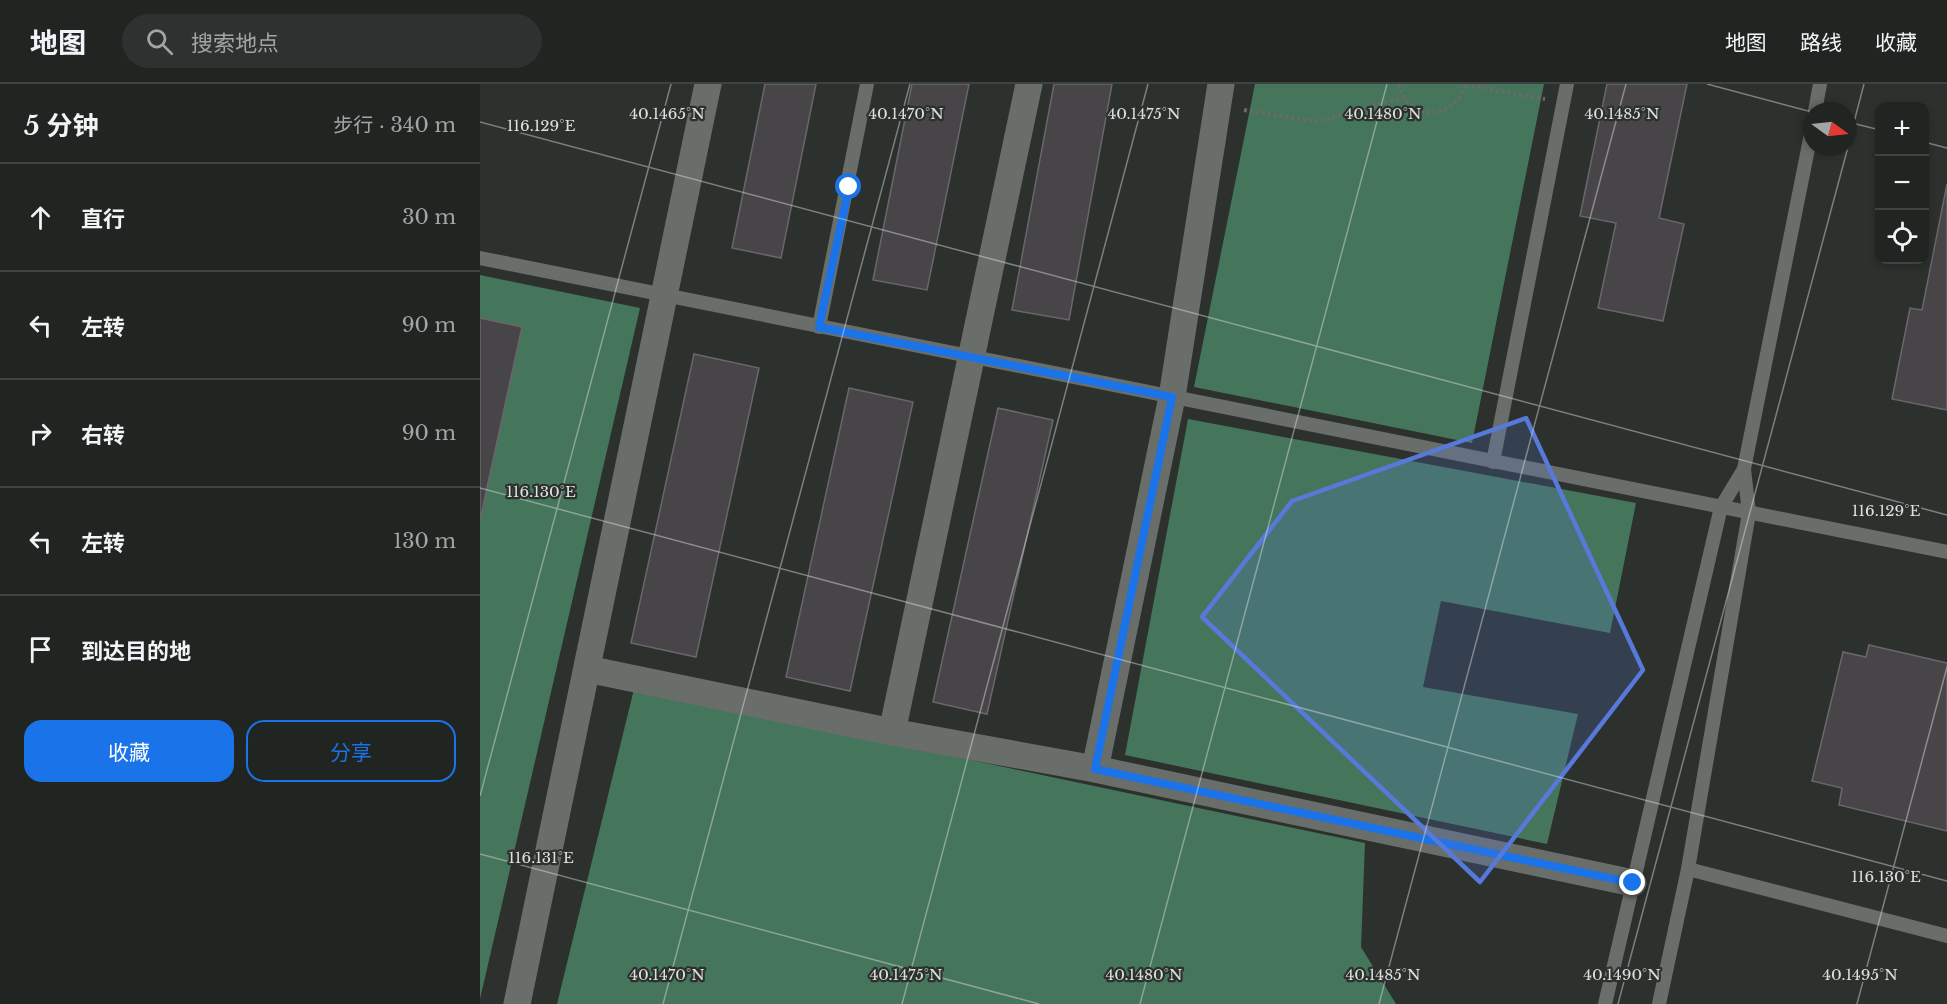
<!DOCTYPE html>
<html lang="zh">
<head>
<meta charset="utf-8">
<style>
  body { margin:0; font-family:"Libre Baskerville","Noto Sans SC",serif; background:#2d312f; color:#f1f3f6 }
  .controls { position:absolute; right:18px; top:18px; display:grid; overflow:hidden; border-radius:12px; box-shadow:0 3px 9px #0003 }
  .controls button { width:54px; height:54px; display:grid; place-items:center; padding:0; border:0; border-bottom:2px solid #3e4240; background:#212522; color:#f1f3f6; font:30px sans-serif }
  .compass { position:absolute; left:1323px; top:18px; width:54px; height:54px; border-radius:50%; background:#212522; box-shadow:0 3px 9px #0003; rotate:105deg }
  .stop { position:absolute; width:18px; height:18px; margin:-14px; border:4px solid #1a73e8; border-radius:50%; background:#fff }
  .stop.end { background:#1a73e8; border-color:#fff; box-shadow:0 2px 6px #0008 }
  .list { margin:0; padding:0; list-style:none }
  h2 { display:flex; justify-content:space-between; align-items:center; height:78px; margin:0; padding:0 24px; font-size:26px }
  h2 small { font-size:20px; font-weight:400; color:#a2a5a5 }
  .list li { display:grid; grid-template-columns:39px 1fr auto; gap:18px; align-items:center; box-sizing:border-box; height:108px; padding:0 24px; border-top:2px solid #3e4240 }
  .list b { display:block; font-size:22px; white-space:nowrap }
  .list em { font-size:20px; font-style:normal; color:#a2a5a5 }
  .actions { display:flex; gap:12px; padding:18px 24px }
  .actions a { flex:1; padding:14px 0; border:2px solid #1a73e8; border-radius:18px; text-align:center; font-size:21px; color:#1a73e8 }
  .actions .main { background:#1a73e8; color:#fff }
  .icon { flex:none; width:33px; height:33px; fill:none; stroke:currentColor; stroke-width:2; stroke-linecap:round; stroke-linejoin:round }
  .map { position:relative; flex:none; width:1467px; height:920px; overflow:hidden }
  header { display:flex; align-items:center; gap:36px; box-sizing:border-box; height:84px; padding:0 30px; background:#212522; border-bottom:2px solid #3e4240 }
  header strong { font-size:28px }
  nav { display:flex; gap:33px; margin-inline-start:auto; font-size:21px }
  .search { width:420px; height:54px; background:#2d312f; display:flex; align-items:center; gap:15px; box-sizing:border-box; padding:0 21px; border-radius:33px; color:#a2a5a5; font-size:22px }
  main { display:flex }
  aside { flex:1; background:#212522 }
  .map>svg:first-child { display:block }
  .forest { fill:#45755b }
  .building { fill:#484548; stroke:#6a666a; stroke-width:1.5 }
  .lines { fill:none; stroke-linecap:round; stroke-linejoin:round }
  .path { stroke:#676b69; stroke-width:4; stroke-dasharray:3 3; stroke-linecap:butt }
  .service { stroke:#696e6b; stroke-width:14 }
  .minor { stroke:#696e6b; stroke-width:27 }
  .route { stroke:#1a73e8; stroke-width:8 }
  .marked { fill:#577ada; fill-opacity:0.2; stroke:#577ada; stroke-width:4.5; stroke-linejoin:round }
  .ticks { fill:none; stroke:#dee0df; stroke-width:1.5; stroke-opacity:0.45 }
  .ticks-label { font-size:15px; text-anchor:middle; fill:#dee0df; stroke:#2c312e; stroke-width:4.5; stroke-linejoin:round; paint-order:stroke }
</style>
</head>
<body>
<header>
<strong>地图</strong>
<div class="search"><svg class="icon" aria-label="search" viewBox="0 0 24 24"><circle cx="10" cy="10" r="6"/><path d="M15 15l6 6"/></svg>搜索地点</div>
<nav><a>地图</a><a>路线</a><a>收藏</a></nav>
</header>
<main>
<aside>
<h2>5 分钟<small>步行 · 340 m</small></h2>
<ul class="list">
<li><svg class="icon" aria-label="ahead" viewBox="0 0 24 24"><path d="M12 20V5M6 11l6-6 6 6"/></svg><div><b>直行</b></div><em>30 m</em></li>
<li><svg class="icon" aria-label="left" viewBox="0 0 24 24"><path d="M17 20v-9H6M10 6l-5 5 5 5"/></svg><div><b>左转</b></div><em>90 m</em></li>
<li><svg class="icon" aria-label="right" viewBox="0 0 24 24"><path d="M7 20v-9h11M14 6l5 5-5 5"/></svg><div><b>右转</b></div><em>90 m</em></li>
<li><svg class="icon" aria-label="left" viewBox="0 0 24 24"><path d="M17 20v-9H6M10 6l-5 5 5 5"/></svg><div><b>左转</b></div><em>130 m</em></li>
<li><svg class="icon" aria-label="arrive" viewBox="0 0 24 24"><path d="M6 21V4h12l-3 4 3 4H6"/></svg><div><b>到达目的地</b></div></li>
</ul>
<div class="actions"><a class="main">收藏</a><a>分享</a></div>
</aside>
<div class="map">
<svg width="1467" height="920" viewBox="0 0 1467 920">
  <rect width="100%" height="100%" fill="#2c312e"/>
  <g class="forest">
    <polygon points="775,0 1064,0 992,359 714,303"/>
    <polygon points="0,191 160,224 0,915"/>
    <polygon points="708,335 1156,419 1130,549 961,517 943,603 1098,630 1067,760 645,671"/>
    <polygon points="154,605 885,759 881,863 916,920 77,920"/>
  </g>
  <g class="building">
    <polygon points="285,0 336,0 301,174 252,164"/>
    <polygon points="432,0 489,0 447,206 393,196"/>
    <polygon points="574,0 632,0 589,236 532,226"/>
    <polygon points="1127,0 1207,0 1179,134 1204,140 1183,237 1118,224 1136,139 1100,132"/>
    <polygon points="1467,100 1467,326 1412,315 1430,224 1442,226"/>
    <polygon points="0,234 42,243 0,436"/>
    <polygon points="214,270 279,284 216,573 151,559"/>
    <polygon points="369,304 433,318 370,607 306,593"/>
    <polygon points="518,324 573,336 507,630 453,618"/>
    <polygon points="1389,561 1467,579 1467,747 1359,721 1362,704 1332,697 1363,568 1386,573"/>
  </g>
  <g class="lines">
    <g class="path">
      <path d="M919,0C927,39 974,36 986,1"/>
      <polyline points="986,1 1065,15"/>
      <polyline points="764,26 837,38 924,13"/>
    </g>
    <g class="service">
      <polyline points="1335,27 1340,0"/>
      <polyline points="0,174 1467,468"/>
      <polyline points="339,243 387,0"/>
      <polyline points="1013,378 1087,0"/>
      <polyline points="1208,785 1467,852"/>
      <polyline points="1125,920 1241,423 1264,385"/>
      <polyline points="1179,920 1208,785 1269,429 1264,385 1332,45"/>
    </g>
    <g class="minor">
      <polyline points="107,585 412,648 615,685 692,313 741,0"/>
      <polyline points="412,648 549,0"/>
      <polyline points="615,685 1153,799"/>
      <polyline points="37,920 228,0"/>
    </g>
  </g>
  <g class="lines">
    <polyline class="route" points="369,103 339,243 692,313 615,685 1153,799"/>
  </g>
  <path class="marked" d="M1046,334L1163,586L1000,798L722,533L812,417Z"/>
  <path class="ticks" d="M1227,0L1332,28M0,38L1467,431M1368,38L1400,46M1444,58L1467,64M1368,61L1384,0M0,404L1467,797M0,712L191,0M0,770L559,920M183,920L430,0M422,920L668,0M660,920L907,0M899,920L1146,0M1138,920L1368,63M1377,920L1467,583"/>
  <g class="ticks-label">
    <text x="187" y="35">40.1465°N</text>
    <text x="426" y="35">40.1470°N</text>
    <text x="664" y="35">40.1475°N</text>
    <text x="903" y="35">40.1480°N</text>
    <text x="1142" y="35">40.1485°N</text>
    <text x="61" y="47">116.129°E</text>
    <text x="61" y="413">116.130°E</text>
    <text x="1406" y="432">116.129°E</text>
    <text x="61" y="779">116.131°E</text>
    <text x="1406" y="798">116.130°E</text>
    <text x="187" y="896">40.1470°N</text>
    <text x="426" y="896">40.1475°N</text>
    <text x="664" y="896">40.1480°N</text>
    <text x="903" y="896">40.1485°N</text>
    <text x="1142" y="896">40.1490°N</text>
    <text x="1380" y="896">40.1495°N</text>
  </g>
</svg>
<div class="controls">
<button>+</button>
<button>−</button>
<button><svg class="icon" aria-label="locate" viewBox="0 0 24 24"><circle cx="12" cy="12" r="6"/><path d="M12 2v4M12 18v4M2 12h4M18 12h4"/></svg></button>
</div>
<svg class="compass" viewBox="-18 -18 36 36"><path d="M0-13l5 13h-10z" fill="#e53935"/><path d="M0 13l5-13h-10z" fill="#a2a5a5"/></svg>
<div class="stop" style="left:369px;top:103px"></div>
<div class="stop end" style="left:1153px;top:799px"></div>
</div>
</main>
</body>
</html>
